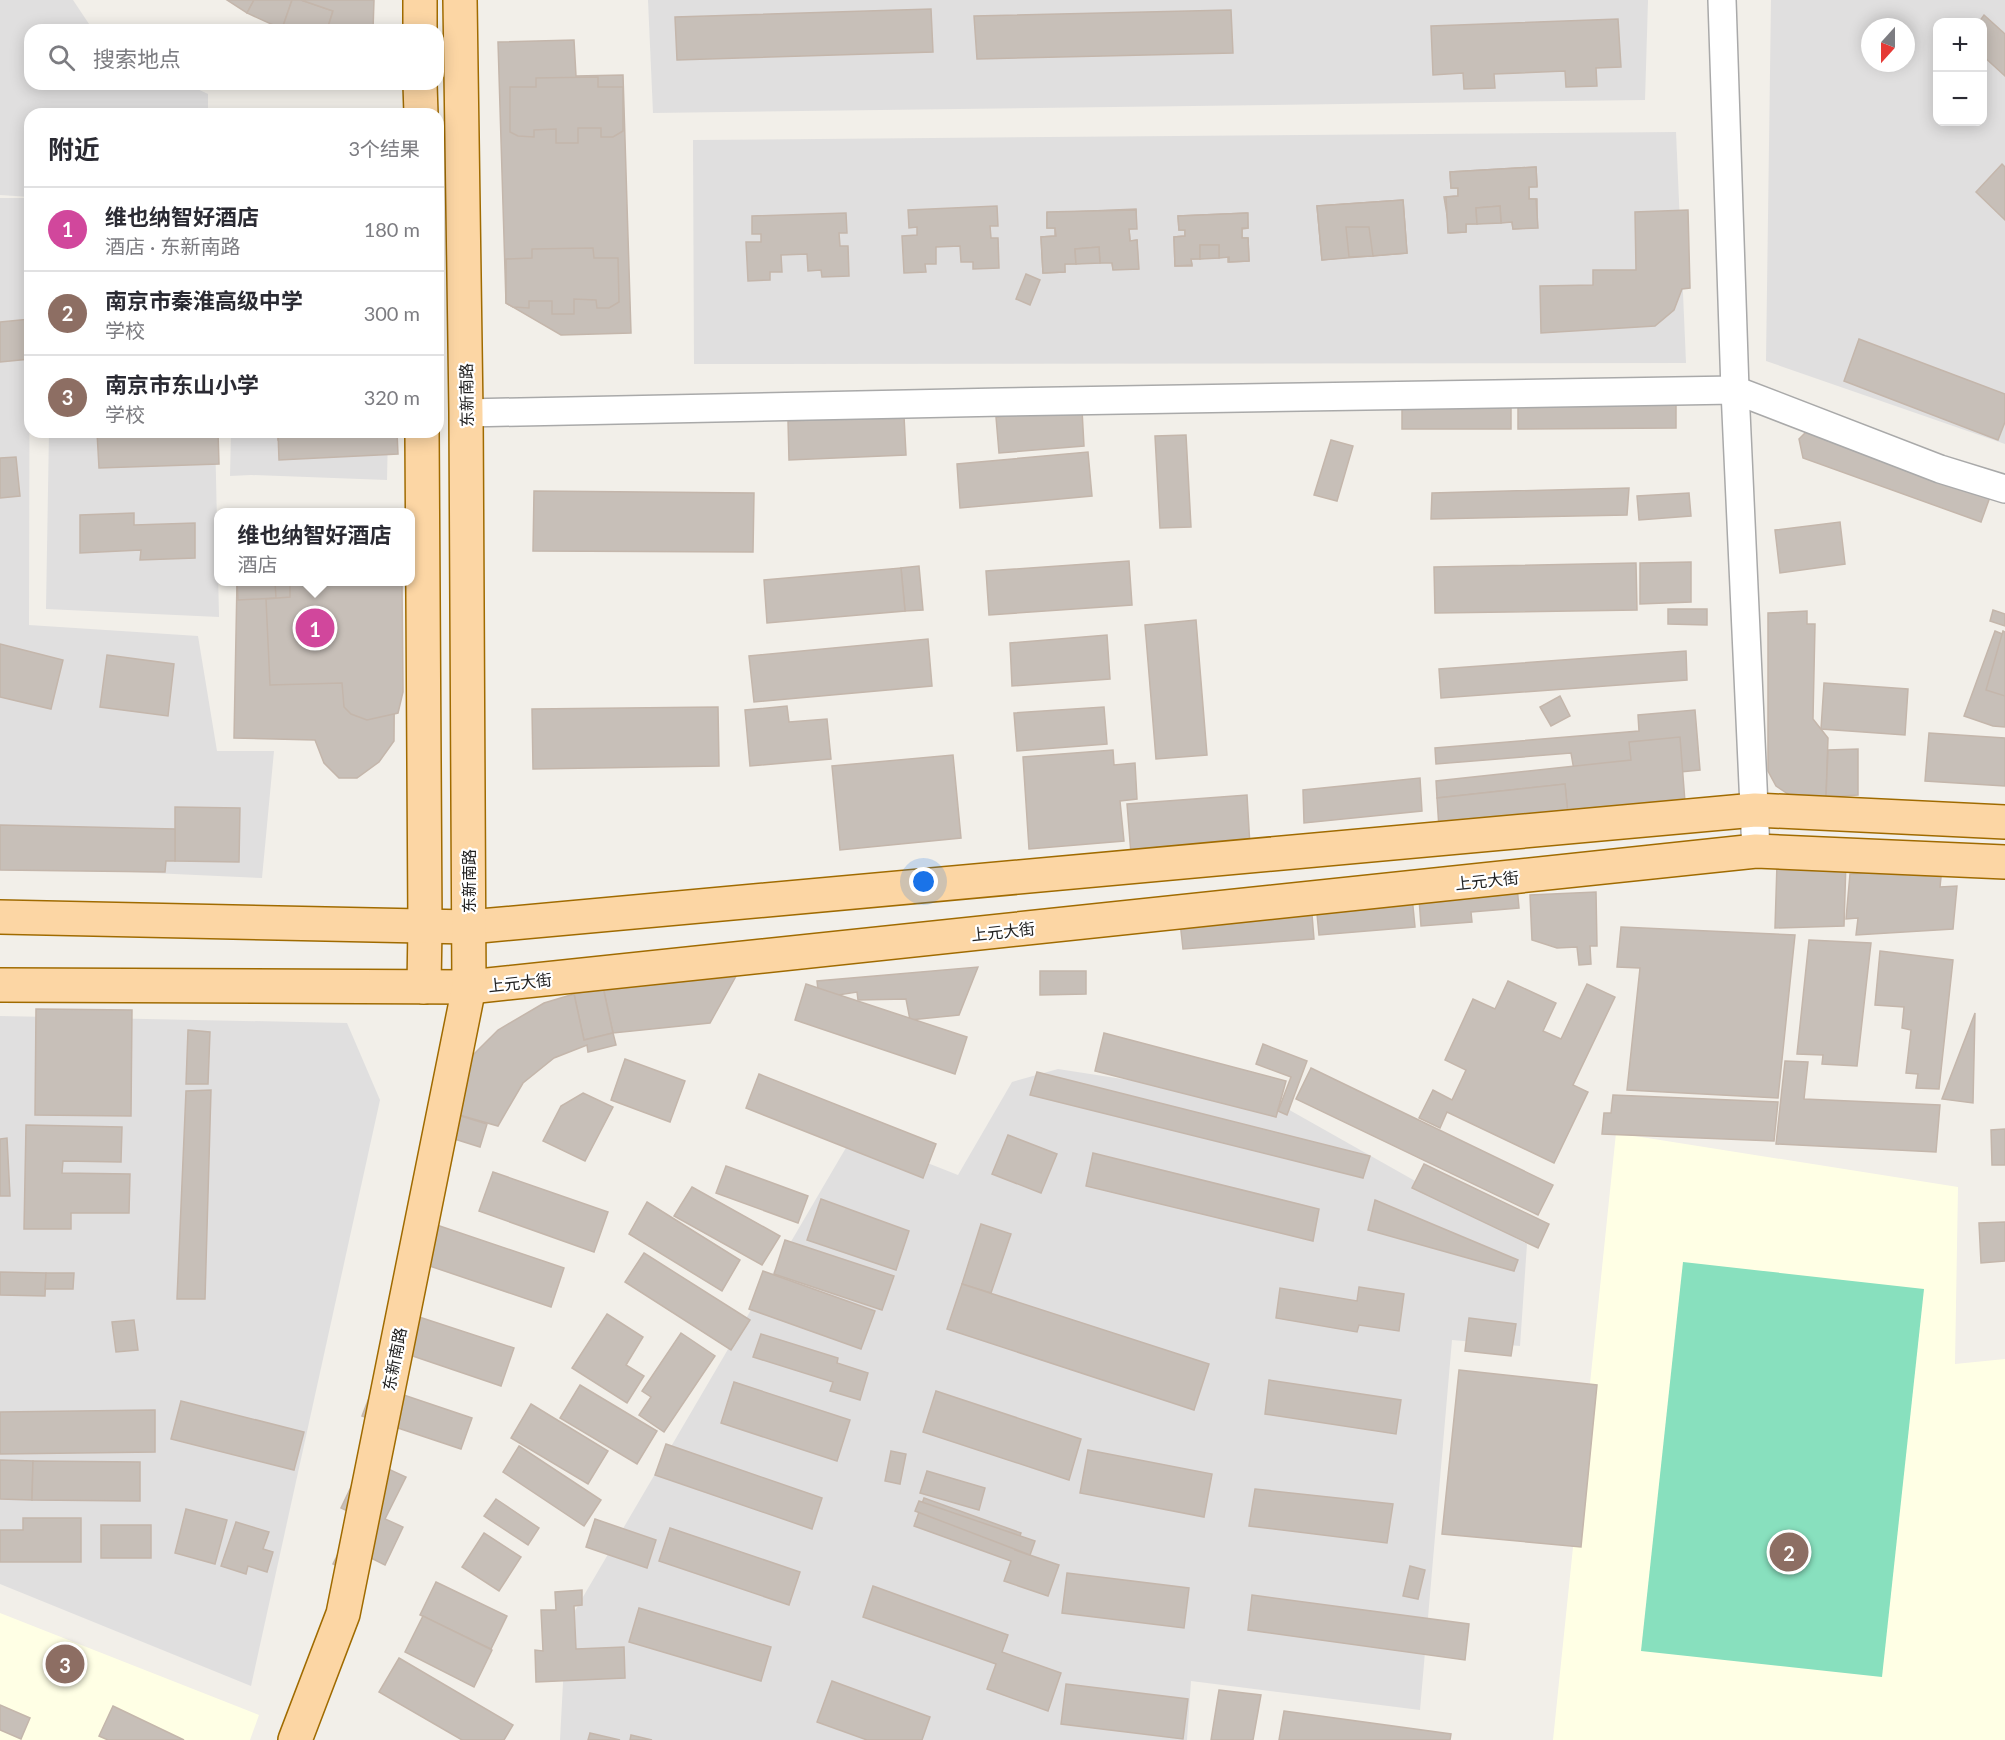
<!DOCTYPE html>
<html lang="zh">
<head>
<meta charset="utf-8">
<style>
  body { margin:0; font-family:Lato,"Noto Sans SC",sans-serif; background:#f2f2f3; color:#2b2b33 }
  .controls { position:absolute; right:18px; top:18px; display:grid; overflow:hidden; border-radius:12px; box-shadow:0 3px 15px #0003 }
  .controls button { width:54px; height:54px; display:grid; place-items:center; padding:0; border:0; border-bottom:2px solid #e1e1e2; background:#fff; color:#2b2b33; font:30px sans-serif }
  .compass { position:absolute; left:1861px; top:18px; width:54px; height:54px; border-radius:50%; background:#fff; box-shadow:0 3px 15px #0003; rotate:201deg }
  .you { position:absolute; left:924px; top:882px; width:21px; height:21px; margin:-15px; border:4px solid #fff; border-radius:50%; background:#1a73e8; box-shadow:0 0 0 9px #1a73e833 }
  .badge { display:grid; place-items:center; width:39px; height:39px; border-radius:50%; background:#d40000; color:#fff; font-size:20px; font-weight:700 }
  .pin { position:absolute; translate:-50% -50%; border:3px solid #fff; box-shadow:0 2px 6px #0006 }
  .popup { position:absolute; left:214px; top:508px; width:201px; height:78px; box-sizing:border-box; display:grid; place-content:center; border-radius:12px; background:#fff; filter:drop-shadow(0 2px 4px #0005); font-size:20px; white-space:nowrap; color:#7c7c81 }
  .popup b { font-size:22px; color:#2b2b33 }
  .popup::after { content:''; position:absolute; left:50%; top:100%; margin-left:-12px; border:12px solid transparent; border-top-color:#fff }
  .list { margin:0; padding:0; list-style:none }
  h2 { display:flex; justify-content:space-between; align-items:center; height:78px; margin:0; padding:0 24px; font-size:26px }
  h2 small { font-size:20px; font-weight:400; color:#7c7c81 }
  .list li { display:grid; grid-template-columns:39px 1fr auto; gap:18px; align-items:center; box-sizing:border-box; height:84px; padding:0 24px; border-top:2px solid #e1e1e2 }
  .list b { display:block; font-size:22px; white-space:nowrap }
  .list p { margin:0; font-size:20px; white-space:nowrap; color:#7c7c81 }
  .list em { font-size:20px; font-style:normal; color:#7c7c81 }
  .icon { flex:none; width:33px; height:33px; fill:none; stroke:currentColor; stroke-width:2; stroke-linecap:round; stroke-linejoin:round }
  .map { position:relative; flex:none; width:2005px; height:1740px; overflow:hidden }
  .search { position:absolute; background:#fff; box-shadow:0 3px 15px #0003; left:24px; top:24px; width:420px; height:66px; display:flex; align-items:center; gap:15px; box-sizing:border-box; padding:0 21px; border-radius:18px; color:#7c7c81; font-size:22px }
  .panel { position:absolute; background:#fff; box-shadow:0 3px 15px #0003; left:24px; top:108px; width:420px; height:330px; border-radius:18px }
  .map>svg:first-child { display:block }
  .residential { fill:#e0dfdf; fill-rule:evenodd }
  .education { fill:#ffffe5 }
  .pitch { fill:#88e0be }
  .building { fill:#c7bfb8; stroke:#c4b6ab; stroke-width:1.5 }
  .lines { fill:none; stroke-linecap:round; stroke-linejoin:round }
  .minor-casing { stroke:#a9a9a9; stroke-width:30 }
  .major-casing { stroke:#a06b00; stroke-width:36 }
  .minor { stroke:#fff; stroke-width:27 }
  .major { stroke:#fcd6a4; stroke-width:33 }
  .labels { text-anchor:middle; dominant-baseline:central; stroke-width:4.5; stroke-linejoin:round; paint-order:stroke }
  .street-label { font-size:16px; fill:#222; stroke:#fff }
</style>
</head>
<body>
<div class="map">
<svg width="2005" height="1740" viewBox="0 0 2005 1740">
  <rect width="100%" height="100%" fill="#f2efe9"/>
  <g class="residential">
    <polygon points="0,0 73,0 93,30 30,30 30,84 187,84 208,94 208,114 30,114 30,197 0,195"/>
    <polygon points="648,0 1648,0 1645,100 653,113"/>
    <path d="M1771,0H2005V444L1766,361ZM1938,22H1982V122H1938ZM1870,27H1906V63H1870Z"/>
    <polygon points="1676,132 1686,363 694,364 693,140"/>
    <polygon points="0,198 30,198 29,625 198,636 217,751 274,751 262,878 0,866"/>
    <polygon points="49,432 215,432 219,617 46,609"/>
    <polygon points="231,432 388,432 387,480 251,475 230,476"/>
    <polygon points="0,1016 347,1023 380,1100 251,1686 0,1584"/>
    <polygon points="1058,1069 1277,1103 1527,1244 1520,1346 1452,1340 1420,1710 1191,1681 1187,1740 560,1740 566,1626 854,1134 958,1175 1012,1082"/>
  </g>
  <g class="education">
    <polygon points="1616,1133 1958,1187 1955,1364 2005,1359 2005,1740 1553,1740"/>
    <polygon points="0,1613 259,1715 250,1740 0,1740"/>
  </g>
  <polygon class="pitch" points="1683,1262 1924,1289 1882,1677 1641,1651"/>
  <g class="building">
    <polygon points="227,0 254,0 247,13"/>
    <polygon points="254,0 292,0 282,29 247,13"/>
    <polygon points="292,0 301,0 333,11 327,30 282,29"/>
    <polygon points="301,0 374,0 373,30 327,30 333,11"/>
    <polygon points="931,9 933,52 677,60 675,17"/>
    <polygon points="1231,10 1233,53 977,59 974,16"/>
    <polygon points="1984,15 2005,34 2005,76 1982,55 1982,22 1979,22"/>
    <polygon points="1618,19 1621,67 1596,68 1597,86 1566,87 1565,71 1494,74 1495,88 1464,89 1463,73 1433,75 1431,26"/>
    <polygon points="574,40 576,76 623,75 631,333 561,335 506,303 498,42"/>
    <polygon points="598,77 598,87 623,87 623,131 613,137 601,137 601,128 578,128 578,143 556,143 556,129 534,130 534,137 518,136 510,132 510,87 536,87 536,78"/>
    <polygon points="2002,164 2005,167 2005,220 1976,192"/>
    <polygon points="1536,167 1537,186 1529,187 1529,199 1537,199 1537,227 1513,229 1512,222 1466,224 1466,232 1450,233 1444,197 1458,196 1458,188 1451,188 1450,172"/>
    <polygon points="1536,167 1537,187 1529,187 1529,199 1536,199 1538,228 1513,229 1512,222 1501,223 1500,206 1476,208 1477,224 1466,224 1466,232 1448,233 1446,197 1458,196 1458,188 1451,188 1450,172"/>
    <polygon points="1403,200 1407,253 1373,256 1369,227 1346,227 1349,257 1322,260 1317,206"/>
    <polygon points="1403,200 1407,253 1322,260 1317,206"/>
    <polygon points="997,206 998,226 990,226 991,238 998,238 999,268 973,269 973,262 961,262 960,246 936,247 936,264 925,264 926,272 904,273 902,236 917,235 917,227 909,228 908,210"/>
    <polygon points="1500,206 1501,223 1477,224 1476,208"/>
    <polygon points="1136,209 1136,228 1129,229 1130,241 1137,240 1138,269 1113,269 1112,262 1064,264 1065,272 1043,273 1041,237 1055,236 1055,228 1047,228 1047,213"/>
    <polygon points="1136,210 1137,229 1129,229 1130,241 1137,240 1139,269 1113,270 1112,263 1100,263 1099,247 1075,249 1076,264 1065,264 1065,272 1043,273 1041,237 1056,236 1055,228 1047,228 1047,212"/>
    <polygon points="1688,210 1690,288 1682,289 1674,310 1655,326 1541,333 1540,286 1593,285 1593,270 1636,270 1635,212"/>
    <polygon points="846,213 847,233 839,233 840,246 848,246 849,276 822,277 821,270 808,271 807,254 781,255 782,272 770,272 770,280 748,281 746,242 761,242 761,234 752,234 752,216"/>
    <polygon points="1247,213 1248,228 1242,229 1242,238 1248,238 1249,261 1228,262 1228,257 1191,259 1192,266 1175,266 1174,237 1185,236 1185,230 1179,230 1178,216"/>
    <polygon points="1248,213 1248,228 1242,228 1242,238 1248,238 1249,261 1229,262 1229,257 1219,258 1219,245 1200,245 1200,259 1191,259 1192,265 1175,266 1174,237 1185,236 1185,230 1179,230 1178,216"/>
    <polygon points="1346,227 1369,227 1373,256 1349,257"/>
    <polygon points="1200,245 1219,245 1219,258 1200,259"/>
    <polygon points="1099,247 1100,263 1076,264 1075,249"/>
    <polygon points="593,248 594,258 618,258 619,302 609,308 597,308 596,300 574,299 574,314 552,314 552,301 529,301 529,308 513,307 506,303 506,259 532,258 532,249"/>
    <polygon points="1026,274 1040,280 1030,305 1016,299"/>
    <polygon points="30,319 30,359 0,362 0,322"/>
    <polygon points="1859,339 2005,394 2005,422 1998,440 1844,381"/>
    <polygon points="1511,390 1511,429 1402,429 1402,391"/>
    <polygon points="1518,394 1676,394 1676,428 1518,429"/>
    <polygon points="1082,410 1084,446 999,453 996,417"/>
    <polygon points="904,416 906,455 789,460 788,421"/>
    <polygon points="1815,423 1994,486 1981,522 1803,458 1799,439"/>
    <polygon points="97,432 218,432 219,464 99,468"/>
    <polygon points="278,432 397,432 397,434 278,440"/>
    <polygon points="278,432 397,432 398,454 279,460"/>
    <polygon points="1186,435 1191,527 1160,528 1155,436"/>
    <polygon points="1331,440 1353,446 1337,501 1314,495"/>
    <polygon points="1088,452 1092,496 960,508 957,464"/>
    <polygon points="16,457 20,496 0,498 0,458"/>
    <polygon points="1629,488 1627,515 1431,519 1432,493"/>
    <polygon points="534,491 754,493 753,552 533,551"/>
    <polygon points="1689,493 1691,516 1639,520 1637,496"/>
    <polygon points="134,513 134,525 195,523 195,558 140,560 141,550 80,553 80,515"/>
    <polygon points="1840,522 1845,564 1780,573 1775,530"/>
    <polygon points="1129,561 1132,605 989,615 986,571"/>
    <polygon points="1691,562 1691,602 1640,604 1640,563"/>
    <polygon points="1636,563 1637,610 1435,613 1434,567"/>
    <polygon points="919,566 923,610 905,611 901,568"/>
    <polygon points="901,568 905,611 767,623 764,580"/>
    <polygon points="237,582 395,582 394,741 379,762 357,778 339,778 324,763 315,740 234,738"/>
    <polygon points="237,582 275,582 276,598 238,600"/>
    <polygon points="290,582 402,582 403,692 398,713 367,720 351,714 344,707 342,683 270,685 266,599 290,597"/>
    <polygon points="1668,609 1707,609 1707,625 1668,624"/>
    <polygon points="1993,610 2005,614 2005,626 1990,621"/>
    <polygon points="1807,611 1807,624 1815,624 1813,719 1828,738 1826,797 1794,798 1776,786 1768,771 1768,613"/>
    <polygon points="1196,620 1207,755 1156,759 1145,625"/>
    <polygon points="1995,631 2005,635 2005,727 1993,726 1964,716"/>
    <polygon points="2003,631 2005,632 2005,696 1986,690"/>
    <polygon points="1107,635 1110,679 1012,686 1010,643"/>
    <polygon points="928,639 932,686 754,702 749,656"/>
    <polygon points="0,644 63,660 51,709 0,697"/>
    <polygon points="1686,651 1687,680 1441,698 1439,669"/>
    <polygon points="107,655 174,664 168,716 100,707"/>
    <polygon points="1824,683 1908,689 1905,735 1821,729"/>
    <polygon points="1560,696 1570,716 1551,726 1540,707"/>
    <polygon points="787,706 789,722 827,719 831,759 750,766 745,710"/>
    <polygon points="718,707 719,766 533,769 532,709"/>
    <polygon points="1104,707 1107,744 1017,751 1014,713"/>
    <polygon points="1695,710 1700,770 1576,782 1571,753 1436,764 1435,748 1639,731 1638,715"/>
    <polygon points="1929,733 2005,738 2005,786 1925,781"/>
    <polygon points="1680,737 1685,802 1568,815 1565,784 1437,798 1436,781 1631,760 1629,742"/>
    <polygon points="1858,749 1858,795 1826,797 1828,750"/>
    <polygon points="1113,750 1114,765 1135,763 1137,799 1120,801 1124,841 1029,849 1023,757"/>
    <polygon points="953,755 961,838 840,850 832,766"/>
    <polygon points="1420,778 1422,811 1304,823 1303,790"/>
    <polygon points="1565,784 1568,815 1439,828 1437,798"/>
    <polygon points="1247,795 1250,846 1131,854 1127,804"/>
    <polygon points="175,807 240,808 239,862 175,861"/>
    <polygon points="0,825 175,829 175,861 166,861 165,872 0,870"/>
    <polygon points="1943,857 1940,887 1957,886 1953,929 1856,935 1858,918 1846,919 1850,874 1923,870"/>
    <polygon points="1846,861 1844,926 1775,928 1777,864"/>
    <polygon points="1516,875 1519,908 1471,912 1472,922 1421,926 1418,884"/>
    <polygon points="1411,886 1415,927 1319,935 1315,893"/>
    <polygon points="1596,892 1597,946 1590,946 1591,964 1579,965 1577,947 1557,948 1532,940 1530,895"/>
    <polygon points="1311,902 1314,939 1183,949 1179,913"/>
    <polygon points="1621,927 1795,935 1778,1098 1627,1090 1640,968 1617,967"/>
    <polygon points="1809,940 1871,943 1857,1066 1822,1064 1823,1055 1797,1054"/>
    <polygon points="1880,951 1953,960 1939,1089 1916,1088 1918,1074 1906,1073 1911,1030 1902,1028 1904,1007 1875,1005"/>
    <polygon points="978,967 959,1015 910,1020 906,999 858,1000 857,992 819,998 817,981"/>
    <polygon points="740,969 710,1023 613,1033 603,987"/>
    <polygon points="1040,971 1086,971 1086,994 1040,995"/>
    <polygon points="1508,981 1556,1003 1543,1031 1561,1039 1587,984 1615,997 1573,1085 1588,1092 1554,1163 1447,1112 1440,1128 1419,1118 1433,1090 1452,1100 1466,1070 1445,1060 1473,999 1495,1009"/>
    <polygon points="806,984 967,1037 955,1074 795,1020"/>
    <polygon points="603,987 613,1033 584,1040 574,994"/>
    <polygon points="574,994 584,1040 613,1033 616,1045 588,1052 587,1045 554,1058 523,1083 498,1126 438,1109 467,1061 498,1030 544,1003"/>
    <polygon points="36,1009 132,1010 131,1116 35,1115"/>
    <polygon points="1975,1013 1973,1103 1942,1099"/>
    <polygon points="188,1030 210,1032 208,1084 186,1084"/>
    <polygon points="1104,1033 1286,1081 1276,1117 1095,1071"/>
    <polygon points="1263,1044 1307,1061 1287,1115 1278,1111 1291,1077 1256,1064"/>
    <polygon points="625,1059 685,1081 670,1122 611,1100"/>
    <polygon points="1785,1061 1808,1062 1804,1099 1940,1105 1936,1152 1776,1144"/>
    <polygon points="1311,1068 1553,1185 1538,1215 1296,1099"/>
    <polygon points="1037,1072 1370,1156 1363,1178 1030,1095"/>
    <polygon points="759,1074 936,1144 923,1178 746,1108"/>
    <polygon points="211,1090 205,1299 177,1299 186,1091"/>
    <polygon points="583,1093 613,1107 585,1161 543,1141 561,1106"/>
    <polygon points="1613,1095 1778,1102 1774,1141 1602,1134 1604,1113 1611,1113"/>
    <polygon points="438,1109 487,1124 480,1147 432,1132"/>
    <polygon points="26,1125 122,1127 121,1162 63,1161 62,1173 130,1174 129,1213 71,1213 71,1229 24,1229"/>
    <polygon points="2005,1129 2005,1165 1992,1165 1991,1130"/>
    <polygon points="1008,1135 1057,1154 1041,1193 992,1174"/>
    <polygon points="7,1138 10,1196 0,1196 0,1139"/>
    <polygon points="1093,1153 1319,1209 1313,1241 1086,1186"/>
    <polygon points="1424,1164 1549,1224 1538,1248 1412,1188"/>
    <polygon points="726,1166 808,1196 798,1223 716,1193"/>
    <polygon points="493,1172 608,1212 594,1252 479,1211"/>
    <polygon points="692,1187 780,1236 762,1265 674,1216"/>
    <polygon points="821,1199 909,1231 896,1270 807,1240"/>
    <polygon points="1375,1200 1518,1260 1514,1271 1368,1230"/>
    <polygon points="647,1202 740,1260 722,1291 629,1234"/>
    <polygon points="419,1219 564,1268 551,1307 406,1258"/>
    <polygon points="2005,1222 2005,1261 1981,1263 1979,1223"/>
    <polygon points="981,1224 1011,1234 991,1293 962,1284"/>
    <polygon points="785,1240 894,1276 882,1310 774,1274"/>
    <polygon points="644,1253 750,1320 731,1350 625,1282"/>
    <polygon points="763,1271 875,1311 861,1349 749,1309"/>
    <polygon points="0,1272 46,1273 45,1296 0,1295"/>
    <polygon points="46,1273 74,1273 73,1289 45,1289"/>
    <polygon points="962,1284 1209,1364 1194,1410 947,1329"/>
    <polygon points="1359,1287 1404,1294 1399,1331 1359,1325 1357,1332 1276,1318 1280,1288 1357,1301"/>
    <polygon points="410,1314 514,1348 501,1386 398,1351"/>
    <polygon points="607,1314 643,1337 626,1365 644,1376 627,1403 572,1368"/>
    <polygon points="1469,1318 1516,1324 1511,1356 1465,1351"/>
    <polygon points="134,1320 138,1350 116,1352 112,1322"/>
    <polygon points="681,1333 715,1356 664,1432 639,1415 651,1397 642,1391"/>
    <polygon points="761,1334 838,1358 837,1363 868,1373 860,1400 830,1391 833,1382 753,1357"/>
    <polygon points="1459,1370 1597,1385 1581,1547 1442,1534"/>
    <polygon points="1269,1380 1401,1400 1396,1434 1265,1414"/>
    <polygon points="734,1382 850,1420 837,1461 721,1423"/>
    <polygon points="374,1385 472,1418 461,1449 362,1416"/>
    <polygon points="580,1385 657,1431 637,1464 560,1418"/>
    <polygon points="936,1391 1081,1439 1069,1480 923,1432"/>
    <polygon points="181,1401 304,1432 294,1470 171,1439"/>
    <polygon points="531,1404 608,1451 588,1484 511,1438"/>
    <polygon points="155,1410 155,1452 0,1454 0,1412"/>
    <polygon points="666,1444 822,1498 812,1529 655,1475"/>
    <polygon points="519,1446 601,1500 584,1526 503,1472"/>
    <polygon points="1088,1450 1212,1474 1204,1517 1080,1493"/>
    <polygon points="891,1451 906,1454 900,1484 885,1481"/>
    <polygon points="0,1460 33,1461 32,1500 0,1499"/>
    <polygon points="33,1461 140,1462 140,1501 32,1500"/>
    <polygon points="375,1463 406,1477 385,1519 403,1527 385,1565 367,1556 357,1575 333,1564 344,1542 377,1525 341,1508 353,1483"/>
    <polygon points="927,1471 985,1488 979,1510 920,1493"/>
    <polygon points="1255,1489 1393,1504 1387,1543 1249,1526"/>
    <polygon points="924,1498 1021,1533 1015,1550 1059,1565 1048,1596 1004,1581 1011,1561 914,1526"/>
    <polygon points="496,1499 539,1528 528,1545 484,1516"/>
    <polygon points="919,1501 1035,1541 1030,1555 915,1511"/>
    <polygon points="186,1509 227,1520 215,1564 175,1553"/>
    <polygon points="23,1518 81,1518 81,1562 0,1562 0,1530 23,1530"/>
    <polygon points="595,1519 656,1540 647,1568 586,1547"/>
    <polygon points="236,1522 269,1532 263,1549 273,1552 267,1572 248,1566 246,1574 221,1566"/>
    <rect x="101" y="1525" width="50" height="33"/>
    <polygon points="670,1528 800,1572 789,1605 659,1561"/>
    <polygon points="484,1533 521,1557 499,1591 462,1567"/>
    <polygon points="1410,1566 1425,1570 1418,1599 1403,1596"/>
    <polygon points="1067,1573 1189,1588 1184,1628 1062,1613"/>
    <polygon points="436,1582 507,1616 491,1649 420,1615"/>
    <polygon points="873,1586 1008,1635 1002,1652 1061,1673 1048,1711 987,1689 996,1664 863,1617"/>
    <polygon points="582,1590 582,1605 574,1606 576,1649 624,1647 625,1678 536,1682 535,1650 543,1651 541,1610 556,1610 555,1592"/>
    <polygon points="1252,1595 1469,1624 1465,1660 1248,1630"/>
    <polygon points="639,1608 771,1647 761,1681 629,1642"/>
    <polygon points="423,1616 492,1650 474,1687 405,1652"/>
    <polygon points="399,1658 513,1725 504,1740 462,1740 379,1692"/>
    <polygon points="832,1681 930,1717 922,1740 867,1740 817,1722"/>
    <polygon points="1066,1684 1188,1699 1183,1739 1061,1724"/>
    <polygon points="1219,1690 1261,1695 1253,1740 1211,1740"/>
    <polygon points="0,1705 30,1718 21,1739 0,1730"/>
    <polygon points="113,1706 184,1740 108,1740 99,1736"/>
    <polygon points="1284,1711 1451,1734 1450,1740 1279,1740"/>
    <polygon points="590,1733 620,1740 588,1740"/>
    <polygon points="631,1735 652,1740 630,1740"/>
  </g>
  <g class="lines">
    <g class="minor-casing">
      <g id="minor">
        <polyline points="1722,0 1735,390 1756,851"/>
        <polyline points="466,413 1002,402 1735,390 1940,469 2005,489"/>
      </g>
    </g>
    <g class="major-casing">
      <g id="major">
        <polyline points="420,0 420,30"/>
        <polyline points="420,84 421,114"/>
        <polyline points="422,432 425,926 424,987"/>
        <polyline points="0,917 469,927 1755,810 2005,822"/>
        <polyline points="0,985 469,987 1756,851 2005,862"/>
        <polyline points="295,1740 343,1614 469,987 466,413 460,0"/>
      </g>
    </g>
    <use href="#minor" class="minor"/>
    <use href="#major" class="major"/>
  </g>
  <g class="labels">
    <g class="street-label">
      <text transform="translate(466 395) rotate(-91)">东新南路</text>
      <text transform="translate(1487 880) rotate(-6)">上元大街</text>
      <text transform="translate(468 881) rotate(-90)">东新南路</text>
      <text transform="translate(1003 931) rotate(-6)">上元大街</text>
      <text transform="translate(520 982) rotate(-6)">上元大街</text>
      <text transform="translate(394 1359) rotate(-79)">东新南路</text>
    </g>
  </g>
</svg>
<div class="controls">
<button>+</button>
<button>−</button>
</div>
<svg class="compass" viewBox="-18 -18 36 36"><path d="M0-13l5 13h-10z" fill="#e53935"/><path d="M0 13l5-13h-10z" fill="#7c7c81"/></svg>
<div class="you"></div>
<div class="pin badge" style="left:315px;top:628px;background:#d1479c">1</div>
<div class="popup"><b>维也纳智好酒店</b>酒店</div>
<div class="pin badge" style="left:1789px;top:1552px;background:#8d6e63">2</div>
<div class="pin badge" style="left:65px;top:1664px;background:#8d6e63">3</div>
<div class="search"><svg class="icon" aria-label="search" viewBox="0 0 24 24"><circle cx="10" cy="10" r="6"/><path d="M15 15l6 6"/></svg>搜索地点</div>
<section class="panel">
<h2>附近<small>3个结果</small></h2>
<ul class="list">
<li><span class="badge" style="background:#d1479c">1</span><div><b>维也纳智好酒店</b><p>酒店 · 东新南路</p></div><em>180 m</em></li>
<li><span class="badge" style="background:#8d6e63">2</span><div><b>南京市秦淮高级中学</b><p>学校</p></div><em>300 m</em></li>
<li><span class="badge" style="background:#8d6e63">3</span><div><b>南京市东山小学</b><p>学校</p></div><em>320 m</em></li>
</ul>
</section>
</div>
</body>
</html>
